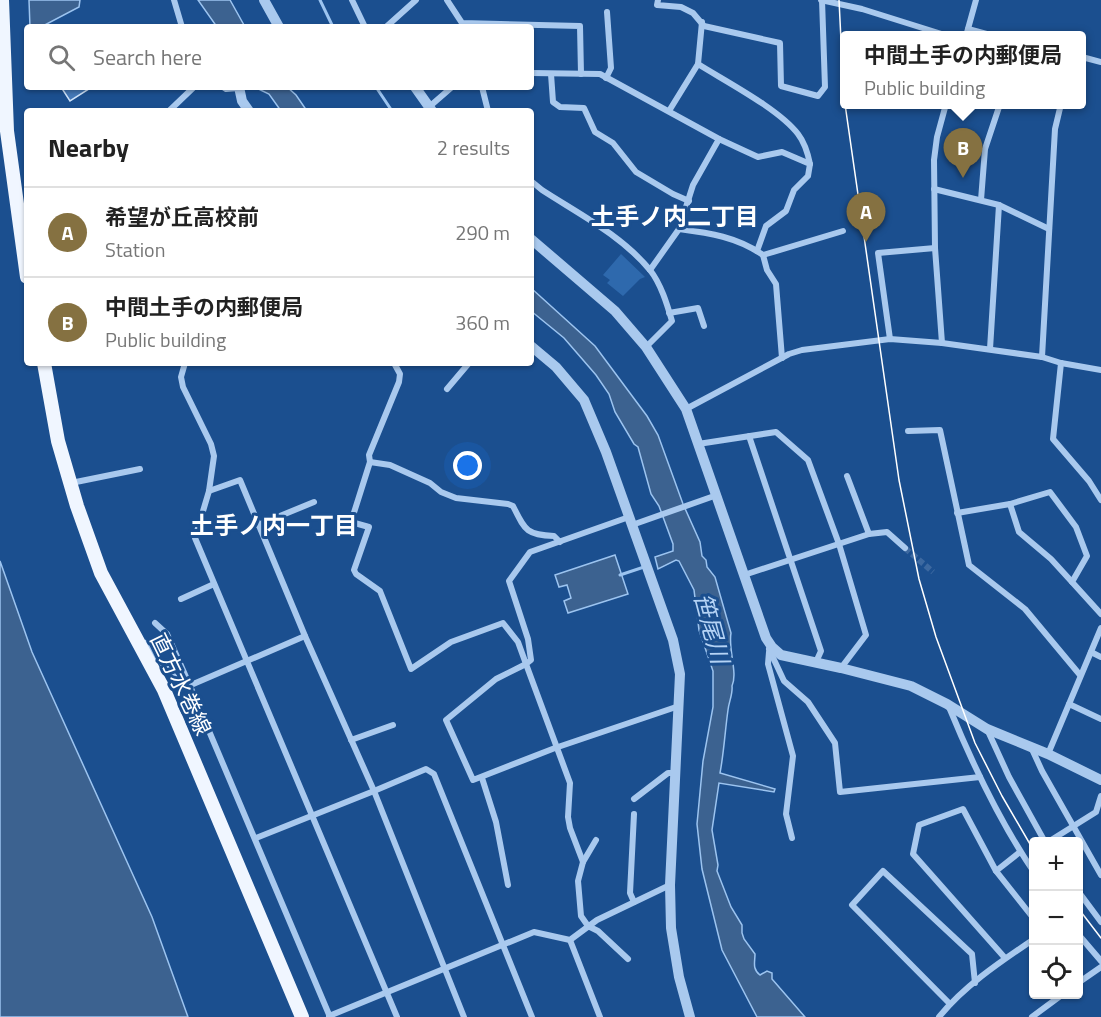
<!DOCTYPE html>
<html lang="en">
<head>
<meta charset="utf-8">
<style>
  body { margin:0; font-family:"Titillium Web","Noto Sans JP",sans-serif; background:#f6f6f6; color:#222 }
  .controls { position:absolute; right:18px; bottom:18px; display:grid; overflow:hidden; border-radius:6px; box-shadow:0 2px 4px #0004 }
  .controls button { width:54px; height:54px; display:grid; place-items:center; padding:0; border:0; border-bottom:2px solid #e0e0e0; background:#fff; color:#222; font:30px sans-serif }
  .you { position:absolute; left:468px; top:466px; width:21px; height:21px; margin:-15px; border:4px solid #fff; border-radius:50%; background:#1a73e8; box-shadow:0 0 0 9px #1a73e833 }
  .badge { display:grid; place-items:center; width:39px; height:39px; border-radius:50%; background:#857141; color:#fff; font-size:20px; font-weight:700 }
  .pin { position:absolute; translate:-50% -50px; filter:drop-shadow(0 2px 3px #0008) }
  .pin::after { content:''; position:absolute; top:32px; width:21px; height:18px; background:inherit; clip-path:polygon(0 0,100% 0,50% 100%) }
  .popup { position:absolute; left:840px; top:31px; width:246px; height:78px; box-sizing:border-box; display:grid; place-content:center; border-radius:6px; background:#fff; filter:drop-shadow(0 2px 4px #0005); font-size:20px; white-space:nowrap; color:#767676 }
  .popup b { font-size:22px; color:#222 }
  .popup::after { content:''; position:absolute; left:50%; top:100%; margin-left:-12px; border:12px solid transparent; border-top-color:#fff }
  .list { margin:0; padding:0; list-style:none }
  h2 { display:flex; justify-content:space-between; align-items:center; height:78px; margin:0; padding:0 24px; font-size:26px }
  h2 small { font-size:20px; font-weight:400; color:#767676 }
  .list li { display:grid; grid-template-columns:39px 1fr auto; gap:18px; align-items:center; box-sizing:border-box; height:90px; padding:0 24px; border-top:2px solid #e0e0e0 }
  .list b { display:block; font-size:22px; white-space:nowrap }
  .list p { margin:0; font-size:20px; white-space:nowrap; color:#767676 }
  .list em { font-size:20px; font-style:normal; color:#767676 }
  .icon { flex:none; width:33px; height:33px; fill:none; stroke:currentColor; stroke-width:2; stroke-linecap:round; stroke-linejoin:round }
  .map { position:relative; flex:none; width:1101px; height:1017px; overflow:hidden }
  .search { position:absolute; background:#fff; box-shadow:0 2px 4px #0004; left:24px; top:24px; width:510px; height:66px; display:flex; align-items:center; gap:15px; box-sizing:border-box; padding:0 21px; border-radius:6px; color:#767676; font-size:22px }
  .panel { position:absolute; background:#fff; box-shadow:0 2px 4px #0004; left:24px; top:108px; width:510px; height:258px; border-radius:6px }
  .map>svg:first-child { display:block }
  .green { fill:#2e69ad }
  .water { fill:#3c6290; stroke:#9cc4f0; stroke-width:1.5 }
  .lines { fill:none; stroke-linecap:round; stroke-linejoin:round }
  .stream { stroke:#9cc4f0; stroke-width:3 }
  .building { fill:#4478b7; stroke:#cfe3fa; stroke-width:1.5 }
  .minor-tunnel { stroke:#3d69a0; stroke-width:6; stroke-dasharray:6 3; stroke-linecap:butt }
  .minor { stroke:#a9c9ee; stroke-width:6 }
  .tertiary { stroke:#a9c9ee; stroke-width:10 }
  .primary { stroke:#f0f6ff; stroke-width:14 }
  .tram { stroke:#fff; stroke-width:1.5 }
  .labels { text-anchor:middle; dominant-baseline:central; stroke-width:6; stroke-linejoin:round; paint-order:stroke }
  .street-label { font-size:22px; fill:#fff; stroke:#1b4f8f }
  .neighbourhood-label { font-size:24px; font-weight:bold; fill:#fff; stroke:#1b4f8f }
  .water-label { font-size:24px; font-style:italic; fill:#b5d3f5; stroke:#1b4f8f }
</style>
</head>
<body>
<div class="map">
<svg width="1101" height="1017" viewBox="0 0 1101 1017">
  <rect width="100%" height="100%" fill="#1b4f8f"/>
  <polygon class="green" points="621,254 645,277 640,279 623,296 607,283 610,280 603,275"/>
  <g class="water">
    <polygon points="29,0 80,0 79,7 41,27 30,27"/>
    <polygon points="198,0 230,0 244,25 242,27 217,27"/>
    <polygon points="254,87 287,87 296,95 307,111 281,111 269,94"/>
    <path d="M531,288L595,346L647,416L658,435L683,504L700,542L702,556L706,560L707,567L715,577L731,633C728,649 738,673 732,686C733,694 729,701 728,710C725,731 724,752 720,773L775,789L774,792L719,783L712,830L718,865L717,871L731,907L742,925V933L744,939L755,954C755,962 752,969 760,975L767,971L772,973V979L805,1017H757L722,950L702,869L697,824L703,761L713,707V671L699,630L694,590L679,561L676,560L658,569L655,557L673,551V544L659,506L651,494L638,447L634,444L615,412L609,394L596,375L564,338L531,311Z"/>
    <polygon points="615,555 628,594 568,613 564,601 571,598 567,585 559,587 555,575"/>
    <polygon points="0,561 32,652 152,917 188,1017 0,1017"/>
  </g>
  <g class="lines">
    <g class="stream">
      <polyline points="320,0 333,27"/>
      <polyline points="376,87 392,111"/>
      <polyline points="620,575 644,567"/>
    </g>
  </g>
  <polygon class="building" points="61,87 92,87 70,101"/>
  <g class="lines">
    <polyline class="minor-tunnel" points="905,548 933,572"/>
    <g class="minor">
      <polyline points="174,0 182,27"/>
      <polyline points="352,0 365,27"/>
      <polyline points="447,0 462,23 580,26 581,74"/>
      <polyline points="658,0 657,5 681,7 693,13 704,26 780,43 781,86 818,96 825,87 822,0"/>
      <polyline points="821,0 862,9 948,36"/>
      <polyline points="386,27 416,0"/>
      <polyline points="968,29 994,36"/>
      <polyline points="966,36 976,0"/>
      <polyline points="1082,57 1101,62"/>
      <polyline points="698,64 702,22"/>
      <polyline points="531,73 600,74 719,139 693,185 679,229 650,270"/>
      <polyline points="551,74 553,102 560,107 584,108 595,132 613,143 636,172 673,194 689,201"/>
      <polyline points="606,78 611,68 607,12"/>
      <polyline points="223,87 226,89 238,88"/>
      <polyline points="482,87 488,111"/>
      <polyline points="429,107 452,87"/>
      <polyline points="169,111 194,87"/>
      <path d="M669,111L698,64C725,81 779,109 798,134C805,143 808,154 810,164"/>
      <polyline points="719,139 758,157 782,152 810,164 808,176 794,190 786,211 766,226 757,251"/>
      <path d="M531,181L542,190C579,214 621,235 650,270C661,284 667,304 672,321L646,347"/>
      <polyline points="934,189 999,205 1049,229"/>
      <polyline points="981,200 985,149 1000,104"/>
      <path d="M679,229C710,233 737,237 763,255L843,231"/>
      <polyline points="763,255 767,270 776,284 782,358"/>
      <polyline points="669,313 698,308 704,326"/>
      <polyline points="890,339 878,253 935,248"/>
      <polyline points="942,343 935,248 934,160 937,137 946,104"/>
      <polyline points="990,349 999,205"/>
      <polyline points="1042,357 1055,129 1061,104"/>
      <polyline points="185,363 181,377 183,387 211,444 214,456 209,491 195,538 397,1017"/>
      <polyline points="394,363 400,374 399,382 369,455 370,462 351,522 369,527 354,570 356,574 380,591 411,669 451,642 503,623 518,642 526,664 496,679 446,720 473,780 555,748 679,706"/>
      <polyline points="1061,363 1053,439 1089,481 1101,500"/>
      <polyline points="447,389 469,363"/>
      <polyline points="686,409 789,354 802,350 890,339 942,343 1042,357 1061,363 1101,370"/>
      <polyline points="908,431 940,430 969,565 1025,609 1080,675"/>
      <polyline points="749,436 821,651 816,662"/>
      <polyline points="698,444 776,432 808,460 839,544 866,635 841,668"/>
      <path d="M370,462L390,465L430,483L441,492L456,498L508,504L513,506C525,530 526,535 554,536L560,542"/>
      <polyline points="71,483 140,469"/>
      <polyline points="209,491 240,480 305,636 374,791 464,1017"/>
      <polyline points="1010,504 1019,532 1051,559 1072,582"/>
      <polyline points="957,513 1010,504 1050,492 1076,527 1087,556 1072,582 1101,614"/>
      <polyline points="258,525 314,502"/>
      <polyline points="632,525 717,495"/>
      <polyline points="869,534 887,532 905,548"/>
      <polyline points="744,575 869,534 847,476"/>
      <polyline points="181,599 214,584"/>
      <polyline points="155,623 167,634 190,686 330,1017"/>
      <polyline points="145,643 184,688 305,636"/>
      <polyline points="769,649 784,681 808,702 835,743 840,792 980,777"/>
      <polyline points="769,652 768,664 793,756 786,814 792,838"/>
      <polyline points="1091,652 1101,657"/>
      <polyline points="1069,704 1101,719"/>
      <path d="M949,707C972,763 999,821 1034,872"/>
      <polyline points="987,729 1009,777 1045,842"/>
      <polyline points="351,740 393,725"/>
      <polyline points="1031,747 1042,771 1101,875"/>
      <polyline points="1048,754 1101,628"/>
      <polyline points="482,778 496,822 508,885"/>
      <polyline points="634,799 668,773 676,773"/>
      <polyline points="256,838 374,791 426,769 434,774 532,1017"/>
      <polyline points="596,840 583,862 578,881 581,916 588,926 598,931 628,959"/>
      <polyline points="1048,842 1096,812 1101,796"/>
      <polyline points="583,862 570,828 568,817 570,783 526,664 531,660 528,639 509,581 530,552 629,517"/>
      <polyline points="996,871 1020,852"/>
      <polyline points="1078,891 1101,922"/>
      <polyline points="634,902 630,893 634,814"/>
      <polyline points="1078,934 1101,961"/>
      <polyline points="570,940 600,1017"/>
      <polyline points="1005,958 913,854 919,825 963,809 996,871 1034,919"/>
      <polyline points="1078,983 1101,967"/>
      <polyline points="950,1004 852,905 883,871 972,954 975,983"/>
      <polyline points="329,1016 534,932 570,940 597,920 670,885"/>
      <path d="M939,1017C964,986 1000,962 1034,939"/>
      <polyline points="1032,1017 1063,994"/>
    </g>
    <g class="tertiary">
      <polyline points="264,0 279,27"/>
      <polyline points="239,87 242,101 249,111"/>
      <polyline points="415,87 432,111"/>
      <polyline points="531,239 615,311 646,347 686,409 766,638 772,647 781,655 841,668 911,686 947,704 987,729 1048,754 1101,780"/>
      <polyline points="531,346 556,367 584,400 606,452 673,640 680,674 670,885 671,928 679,977 690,1017"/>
    </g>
    <g class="primary">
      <polyline points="2,0 7,131 27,277"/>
      <polyline points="44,363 58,441 77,506 101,573 164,690 302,1017"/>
    </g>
    <g class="tram">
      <polyline points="839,0 844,101"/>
      <polyline points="845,104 899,480 919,579 936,637 975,743 1002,796 1034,851"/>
      <polyline points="1078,908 1101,938"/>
    </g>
  </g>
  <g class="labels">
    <g class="street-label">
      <text transform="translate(181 684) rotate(64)">直方水巻線</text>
    </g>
    <g class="neighbourhood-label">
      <text x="675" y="216">土手ノ内二丁目</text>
      <text x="274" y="525">土手ノ内一丁目</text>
    </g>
    <g class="water-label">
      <text transform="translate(712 628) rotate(75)">笹尾川</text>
    </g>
  </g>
</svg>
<div class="controls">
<button>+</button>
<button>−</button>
<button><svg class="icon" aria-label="locate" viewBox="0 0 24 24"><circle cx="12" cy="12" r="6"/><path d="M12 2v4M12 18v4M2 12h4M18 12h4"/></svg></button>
</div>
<div class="you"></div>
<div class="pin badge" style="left:866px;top:242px">A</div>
<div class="pin badge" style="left:963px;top:178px">B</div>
<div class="popup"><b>中間土手の内郵便局</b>Public building</div>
<div class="search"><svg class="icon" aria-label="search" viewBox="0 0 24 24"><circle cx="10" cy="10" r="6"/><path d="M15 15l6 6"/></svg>Search here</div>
<section class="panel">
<h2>Nearby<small>2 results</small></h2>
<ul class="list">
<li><span class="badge">A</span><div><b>希望が丘高校前</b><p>Station</p></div><em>290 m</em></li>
<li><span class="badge">B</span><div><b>中間土手の内郵便局</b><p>Public building</p></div><em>360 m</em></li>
</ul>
</section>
</div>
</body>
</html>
